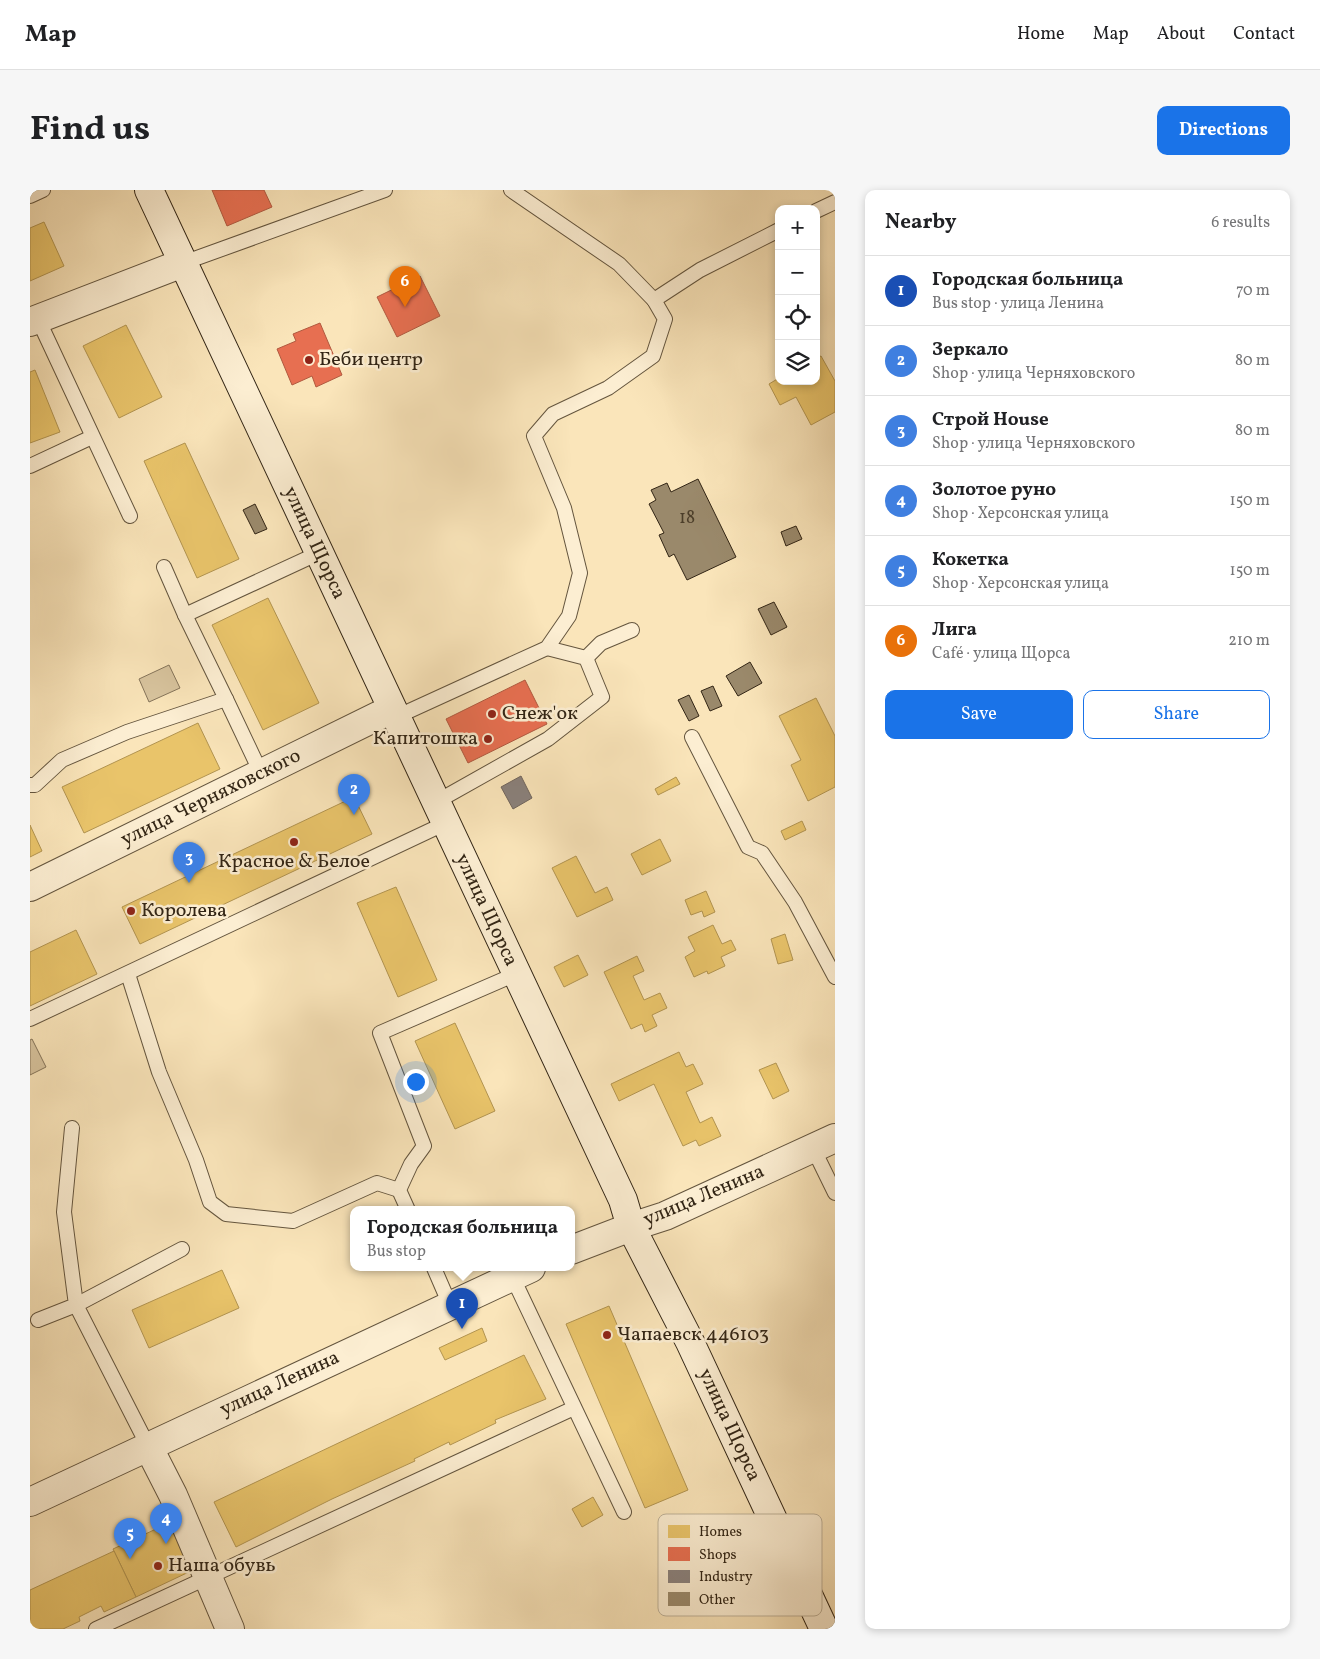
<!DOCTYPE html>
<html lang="en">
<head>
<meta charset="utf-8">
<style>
  body { margin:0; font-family:Vollkorn,serif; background:#f6f6f6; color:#202124 }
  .controls { position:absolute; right:15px; top:15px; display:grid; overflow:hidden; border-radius:10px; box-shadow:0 2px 8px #0003 }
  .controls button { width:45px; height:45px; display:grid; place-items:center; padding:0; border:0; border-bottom:1px solid #e0e0e0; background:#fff; color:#202124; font:25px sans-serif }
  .you { position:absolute; left:385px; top:891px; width:18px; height:18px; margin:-12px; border:4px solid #fff; border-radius:50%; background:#1a73e8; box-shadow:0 0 0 8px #1a73e833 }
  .badge { display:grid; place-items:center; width:32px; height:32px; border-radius:50%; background:#1a73e8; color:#fff; font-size:16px; font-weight:700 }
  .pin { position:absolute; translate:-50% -41px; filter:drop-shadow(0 1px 2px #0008) }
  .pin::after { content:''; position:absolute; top:26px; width:18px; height:15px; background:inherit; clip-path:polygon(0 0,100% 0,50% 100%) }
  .popup { position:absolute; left:320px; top:1016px; width:225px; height:65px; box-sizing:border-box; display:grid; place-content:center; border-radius:10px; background:#fff; filter:drop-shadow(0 1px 4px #0005); font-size:16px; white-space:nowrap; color:#757577 }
  .popup b { font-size:19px; color:#202124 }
  .popup::after { content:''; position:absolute; left:50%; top:100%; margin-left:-10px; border:10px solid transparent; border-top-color:#fff }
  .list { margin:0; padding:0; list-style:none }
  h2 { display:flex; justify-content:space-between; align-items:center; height:65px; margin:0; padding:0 20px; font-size:21px }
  h2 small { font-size:16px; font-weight:400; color:#757577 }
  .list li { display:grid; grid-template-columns:32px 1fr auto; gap:15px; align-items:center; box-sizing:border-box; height:70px; padding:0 20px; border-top:1px solid #e0e0e0 }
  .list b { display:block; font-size:19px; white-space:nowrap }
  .list p { margin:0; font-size:16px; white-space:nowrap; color:#757577 }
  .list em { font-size:16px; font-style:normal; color:#757577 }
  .actions { display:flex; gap:10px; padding:15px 20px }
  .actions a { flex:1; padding:11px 0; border:1px solid #1a73e8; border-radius:10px; text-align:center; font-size:18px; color:#1a73e8 }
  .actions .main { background:#1a73e8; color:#fff }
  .icon { flex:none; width:28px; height:28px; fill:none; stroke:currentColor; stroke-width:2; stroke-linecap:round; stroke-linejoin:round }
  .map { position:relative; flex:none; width:805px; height:1439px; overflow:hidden; border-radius:10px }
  header { display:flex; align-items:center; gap:30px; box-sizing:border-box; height:70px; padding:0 25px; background:#fff; border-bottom:1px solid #e0e0e0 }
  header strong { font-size:24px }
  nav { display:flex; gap:28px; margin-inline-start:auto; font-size:18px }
  .intro { display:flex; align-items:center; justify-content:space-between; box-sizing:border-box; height:120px; padding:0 30px }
  h1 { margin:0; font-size:35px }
  .button { padding:12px 22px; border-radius:10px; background:#1a73e8; color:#fff; font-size:18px; font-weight:700 }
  main { display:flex; gap:30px; padding:0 30px }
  aside { flex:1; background:#fff; border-radius:10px; box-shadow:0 2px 8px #0003 }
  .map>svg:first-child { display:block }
  .green { fill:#d8c49e; stroke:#85745a }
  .homes { fill:#e9c46a; stroke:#b29450 }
  .shops { fill:#e76f51; stroke:#b1593f }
  .industry { fill:#8a817c; stroke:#70655d }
  .building { fill:#9a896b; stroke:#322515 }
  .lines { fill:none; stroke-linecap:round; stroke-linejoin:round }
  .service-casing { stroke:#64553e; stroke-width:16 }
  .minor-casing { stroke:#64553e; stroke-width:30 }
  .tertiary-casing { stroke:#64553e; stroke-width:30 }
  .secondary-casing { stroke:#322515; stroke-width:30 }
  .service { stroke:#fceed2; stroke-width:14 }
  .minor { stroke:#fceed2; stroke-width:28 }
  .tertiary { stroke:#fceed2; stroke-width:28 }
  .secondary { stroke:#fceed2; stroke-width:28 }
  .poi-dot { fill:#8f2418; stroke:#fceed2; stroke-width:2 }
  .labels { text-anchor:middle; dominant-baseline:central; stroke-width:5; stroke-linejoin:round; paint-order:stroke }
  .number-label { font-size:18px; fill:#4c3e2a }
  .poi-label { font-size:20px; fill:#322515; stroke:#fceed2; text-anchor:start }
  .street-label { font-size:20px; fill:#322515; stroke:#fceed2 }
  .key { fill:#fceed2; stroke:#bfb299; stroke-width:1 }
  .key-label { font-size:14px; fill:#322515 }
</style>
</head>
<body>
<header>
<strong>Map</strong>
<nav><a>Home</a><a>Map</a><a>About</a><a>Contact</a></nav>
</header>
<div class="intro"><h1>Find us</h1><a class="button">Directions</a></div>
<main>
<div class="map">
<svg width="805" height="1439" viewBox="0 0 805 1439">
  <rect width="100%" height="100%" fill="#fae5ba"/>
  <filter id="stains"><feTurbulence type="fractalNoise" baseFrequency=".004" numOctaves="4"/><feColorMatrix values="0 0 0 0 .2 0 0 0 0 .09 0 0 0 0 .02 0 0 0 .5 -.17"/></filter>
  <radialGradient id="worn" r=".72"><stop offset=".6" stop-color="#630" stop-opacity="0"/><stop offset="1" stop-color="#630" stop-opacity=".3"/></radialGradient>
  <g class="green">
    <polygon points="139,475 150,498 119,512 109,489"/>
    <polygon points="2,849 16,877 0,885 0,850"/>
  </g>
  <g class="homes">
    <polygon points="14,32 34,76 0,91 0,38"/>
    <polygon points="96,135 132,207 89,228 53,156"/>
    <polygon points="791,166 805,191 805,222 781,235 766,207 750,215 739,194 749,188 749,191 786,191 786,168"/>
    <polygon points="5,180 30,242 0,253 0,182"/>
    <polygon points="155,253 209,369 167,388 114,271"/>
    <polygon points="238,408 289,513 233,540 182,435"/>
    <polygon points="786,508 805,546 805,597 778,611 761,575 771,570 749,526"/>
    <polygon points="168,533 190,579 54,643 32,597"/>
    <polygon points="646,587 650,594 628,605 625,599"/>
    <polygon points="324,607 342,644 110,754 92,717"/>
    <polygon points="772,631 776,640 755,650 751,641"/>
    <polygon points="0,635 12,661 0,667"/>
    <polygon points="630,649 641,671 612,685 601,664"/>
    <polygon points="546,666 565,703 577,697 583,710 547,727 522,678"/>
    <polygon points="366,697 407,790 368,807 327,713"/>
    <polygon points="676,701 685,722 674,727 672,721 661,725 655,710"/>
    <polygon points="683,735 692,754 701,750 706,760 691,767 695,776 678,784 677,781 664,787 655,767 665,761 658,747"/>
    <polygon points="46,740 67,784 0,816 0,762"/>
    <polygon points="755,744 763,770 748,774 741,749"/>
    <polygon points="548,765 558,785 534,797 524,777"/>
    <polygon points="607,766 614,781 603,786 614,810 630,803 637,818 622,825 627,836 615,842 612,834 601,839 574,782"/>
    <polygon points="425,833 465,921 425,939 385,851"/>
    <polygon points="649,862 656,877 663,874 673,894 656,902 670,933 682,927 691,946 669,956 666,950 653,956 624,894 589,911 581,894"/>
    <polygon points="746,873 759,901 743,909 729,880"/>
    <polygon points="192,1080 209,1118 119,1158 102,1120"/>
    <polygon points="579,1116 658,1300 615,1318 536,1134"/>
    <polygon points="452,1138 457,1151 415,1170 409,1158"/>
    <polygon points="494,1165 516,1209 465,1230 466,1233 420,1255 419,1252 384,1269 385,1271 302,1309 206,1357 184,1312"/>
    <polygon points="563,1307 573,1325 552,1337 542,1319"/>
    <polygon points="139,1333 161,1381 106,1407 83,1359"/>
    <polygon points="667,1333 699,1396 661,1415 629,1353"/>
    <polygon points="84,1361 106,1407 74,1422 71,1416 49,1427 50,1431 33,1439 0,1439 0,1400"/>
  </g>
  <g class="shops">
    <polygon points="182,0 234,0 242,17 197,36"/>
    <polygon points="390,86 410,126 367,147 347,107"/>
    <polygon points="290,133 312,185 286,197 282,186 262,195 247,159 266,151 263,144"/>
    <polygon points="495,490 517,534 438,573 416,529"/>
  </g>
  <polygon class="industry" points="491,586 502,608 483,619 471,597"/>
  <g class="building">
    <polygon points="668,289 706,367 657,390 644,364 639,367 629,345 634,343 619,314 626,310 621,300 637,293 641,302"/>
    <polygon points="225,314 237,339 225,344 213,320"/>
    <polygon points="766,336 772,349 756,356 751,342"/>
    <polygon points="744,412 757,437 741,445 728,419"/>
    <polygon points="720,472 732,493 708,506 696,486"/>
    <polygon points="683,496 692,516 680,521 671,501"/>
    <polygon points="659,505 669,526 659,531 648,510"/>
  </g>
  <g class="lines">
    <g class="service-casing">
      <g id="service">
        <polyline points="481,0 589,74 624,110 670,80 749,40"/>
        <polyline points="0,6 13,0"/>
        <polyline points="786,21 805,12"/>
        <polyline points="153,73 355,0"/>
        <polyline points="8,129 100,326"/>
        <polyline points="0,276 62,247"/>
        <polyline points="134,377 155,425 289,363"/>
        <polyline points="556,468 571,453 602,440"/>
        <polyline points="196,509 231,583"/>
        <polyline points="366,527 517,458 539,426 550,383 534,318 504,246 523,224 578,198 623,166 635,129 624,110"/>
        <polyline points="662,547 718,657 732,663 765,712 805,787"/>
        <polyline points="0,595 5,595 32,570 97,542 196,509 155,425"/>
        <polyline points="406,612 518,549 572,507 556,468 517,458"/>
        <polyline points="98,784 129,882 166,970 180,1012 196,1024 263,1031 347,993 369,1000"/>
        <polyline points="0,829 416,633"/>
        <polyline points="783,958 805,1003"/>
        <polyline points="378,1020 369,1000 381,974 394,956 350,843 486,784"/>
        <polyline points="404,1078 420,1115"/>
        <polyline points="482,1086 594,1322"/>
        <polyline points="8,1130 46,1115 34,1022 42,938"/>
        <polyline points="118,1256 46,1115 152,1059"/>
        <polyline points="66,1439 544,1218"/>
      </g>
    </g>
    <g class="minor-casing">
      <g id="minor">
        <polyline points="0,132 153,73"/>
        <polyline points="0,697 362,519"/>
        <polyline points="601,1037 635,1026 805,948"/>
        <polyline points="118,1256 143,1305 200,1439"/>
      </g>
    </g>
    <g class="tertiary-casing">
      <g id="tertiary">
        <polyline points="541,1060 601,1037"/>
        <polyline points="0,1312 501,1078"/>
      </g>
    </g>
    <g class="secondary-casing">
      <polyline id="secondary" points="119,0 593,1010 601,1037 660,1152 794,1439"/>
    </g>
    <use href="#service" class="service"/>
    <use href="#minor" class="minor"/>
    <use href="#tertiary" class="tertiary"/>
    <use href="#secondary" class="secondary"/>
  </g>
  <g class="poi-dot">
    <circle cx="279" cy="170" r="5"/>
    <circle cx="462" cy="524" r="5"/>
    <circle cx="458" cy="549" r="5"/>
    <circle cx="264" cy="652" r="5"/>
    <circle cx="101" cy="721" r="5"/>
    <circle cx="577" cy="1145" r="5"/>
    <circle cx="128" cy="1376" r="5"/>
  </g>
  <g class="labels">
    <g class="number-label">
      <text x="657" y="328">18</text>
    </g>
    <g class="poi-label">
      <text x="289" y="170">Беби центр</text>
      <text x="472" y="524">Снеж'ок</text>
      <text x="448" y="549" text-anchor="end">Капитошка</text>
      <text x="264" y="672" text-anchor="middle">Красное &amp; Белое</text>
      <text x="111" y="721">Королева</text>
      <text x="587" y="1145">Чапаевск 446103</text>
      <text x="138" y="1376">Наша обувь</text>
    </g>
    <g class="street-label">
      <text transform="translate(284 353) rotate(65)">улица Щорса</text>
      <text transform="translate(181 608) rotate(-26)">улица Черняховского</text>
      <text transform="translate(456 720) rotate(65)">улица Щорса</text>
      <text transform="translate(674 1006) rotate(-23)">улица Ленина</text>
      <text transform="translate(250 1194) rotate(-25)">улица Ленина</text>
      <text transform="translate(699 1235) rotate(65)">улица Щорса</text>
    </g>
  </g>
  <rect x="628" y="1324" width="164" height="102" rx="8" class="key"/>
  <rect x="638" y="1335" width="22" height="13" fill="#e9c46a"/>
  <rect x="638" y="1357" width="22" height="14" fill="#e76f51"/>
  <rect x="638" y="1380" width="22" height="13" fill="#8a817c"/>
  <rect x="638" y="1402" width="22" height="14" fill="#9a896b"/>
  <g class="key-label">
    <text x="669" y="1346">Homes</text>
    <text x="669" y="1369">Shops</text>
    <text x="669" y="1391">Industry</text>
    <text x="669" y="1414">Other</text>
  </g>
  <rect width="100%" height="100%" filter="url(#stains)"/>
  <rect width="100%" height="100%" fill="url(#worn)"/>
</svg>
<div class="controls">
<button>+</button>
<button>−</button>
<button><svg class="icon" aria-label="locate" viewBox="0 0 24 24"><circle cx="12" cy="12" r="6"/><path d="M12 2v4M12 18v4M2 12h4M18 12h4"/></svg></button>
<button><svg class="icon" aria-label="layers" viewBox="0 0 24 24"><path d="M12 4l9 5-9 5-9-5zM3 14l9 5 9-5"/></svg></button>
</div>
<div class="you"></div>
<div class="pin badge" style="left:432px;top:1139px;background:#1a4fb4">1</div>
<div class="popup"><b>Городская больница</b>Bus stop</div>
<div class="pin badge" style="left:324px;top:625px;background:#3f7fe0">2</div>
<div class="pin badge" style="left:159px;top:693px;background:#3f7fe0">3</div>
<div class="pin badge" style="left:136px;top:1354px;background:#3f7fe0">4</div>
<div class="pin badge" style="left:100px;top:1369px;background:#3f7fe0">5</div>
<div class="pin badge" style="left:375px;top:117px;background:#e8710a">6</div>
</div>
<aside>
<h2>Nearby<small>6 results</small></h2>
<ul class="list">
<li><span class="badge" style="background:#1a4fb4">1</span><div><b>Городская больница</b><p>Bus stop · улица Ленина</p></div><em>70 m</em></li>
<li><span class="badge" style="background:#3f7fe0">2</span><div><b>Зеркало</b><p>Shop · улица Черняховского</p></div><em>80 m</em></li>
<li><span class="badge" style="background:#3f7fe0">3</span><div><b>Строй House</b><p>Shop · улица Черняховского</p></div><em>80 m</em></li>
<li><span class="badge" style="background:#3f7fe0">4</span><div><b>Золотое руно</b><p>Shop · Херсонская улица</p></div><em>150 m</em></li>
<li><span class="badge" style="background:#3f7fe0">5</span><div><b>Кокетка</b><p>Shop · Херсонская улица</p></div><em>150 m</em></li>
<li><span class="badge" style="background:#e8710a">6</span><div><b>Лига</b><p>Café · улица Щорса</p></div><em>210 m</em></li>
</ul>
<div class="actions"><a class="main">Save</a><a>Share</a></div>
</aside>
</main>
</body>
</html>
